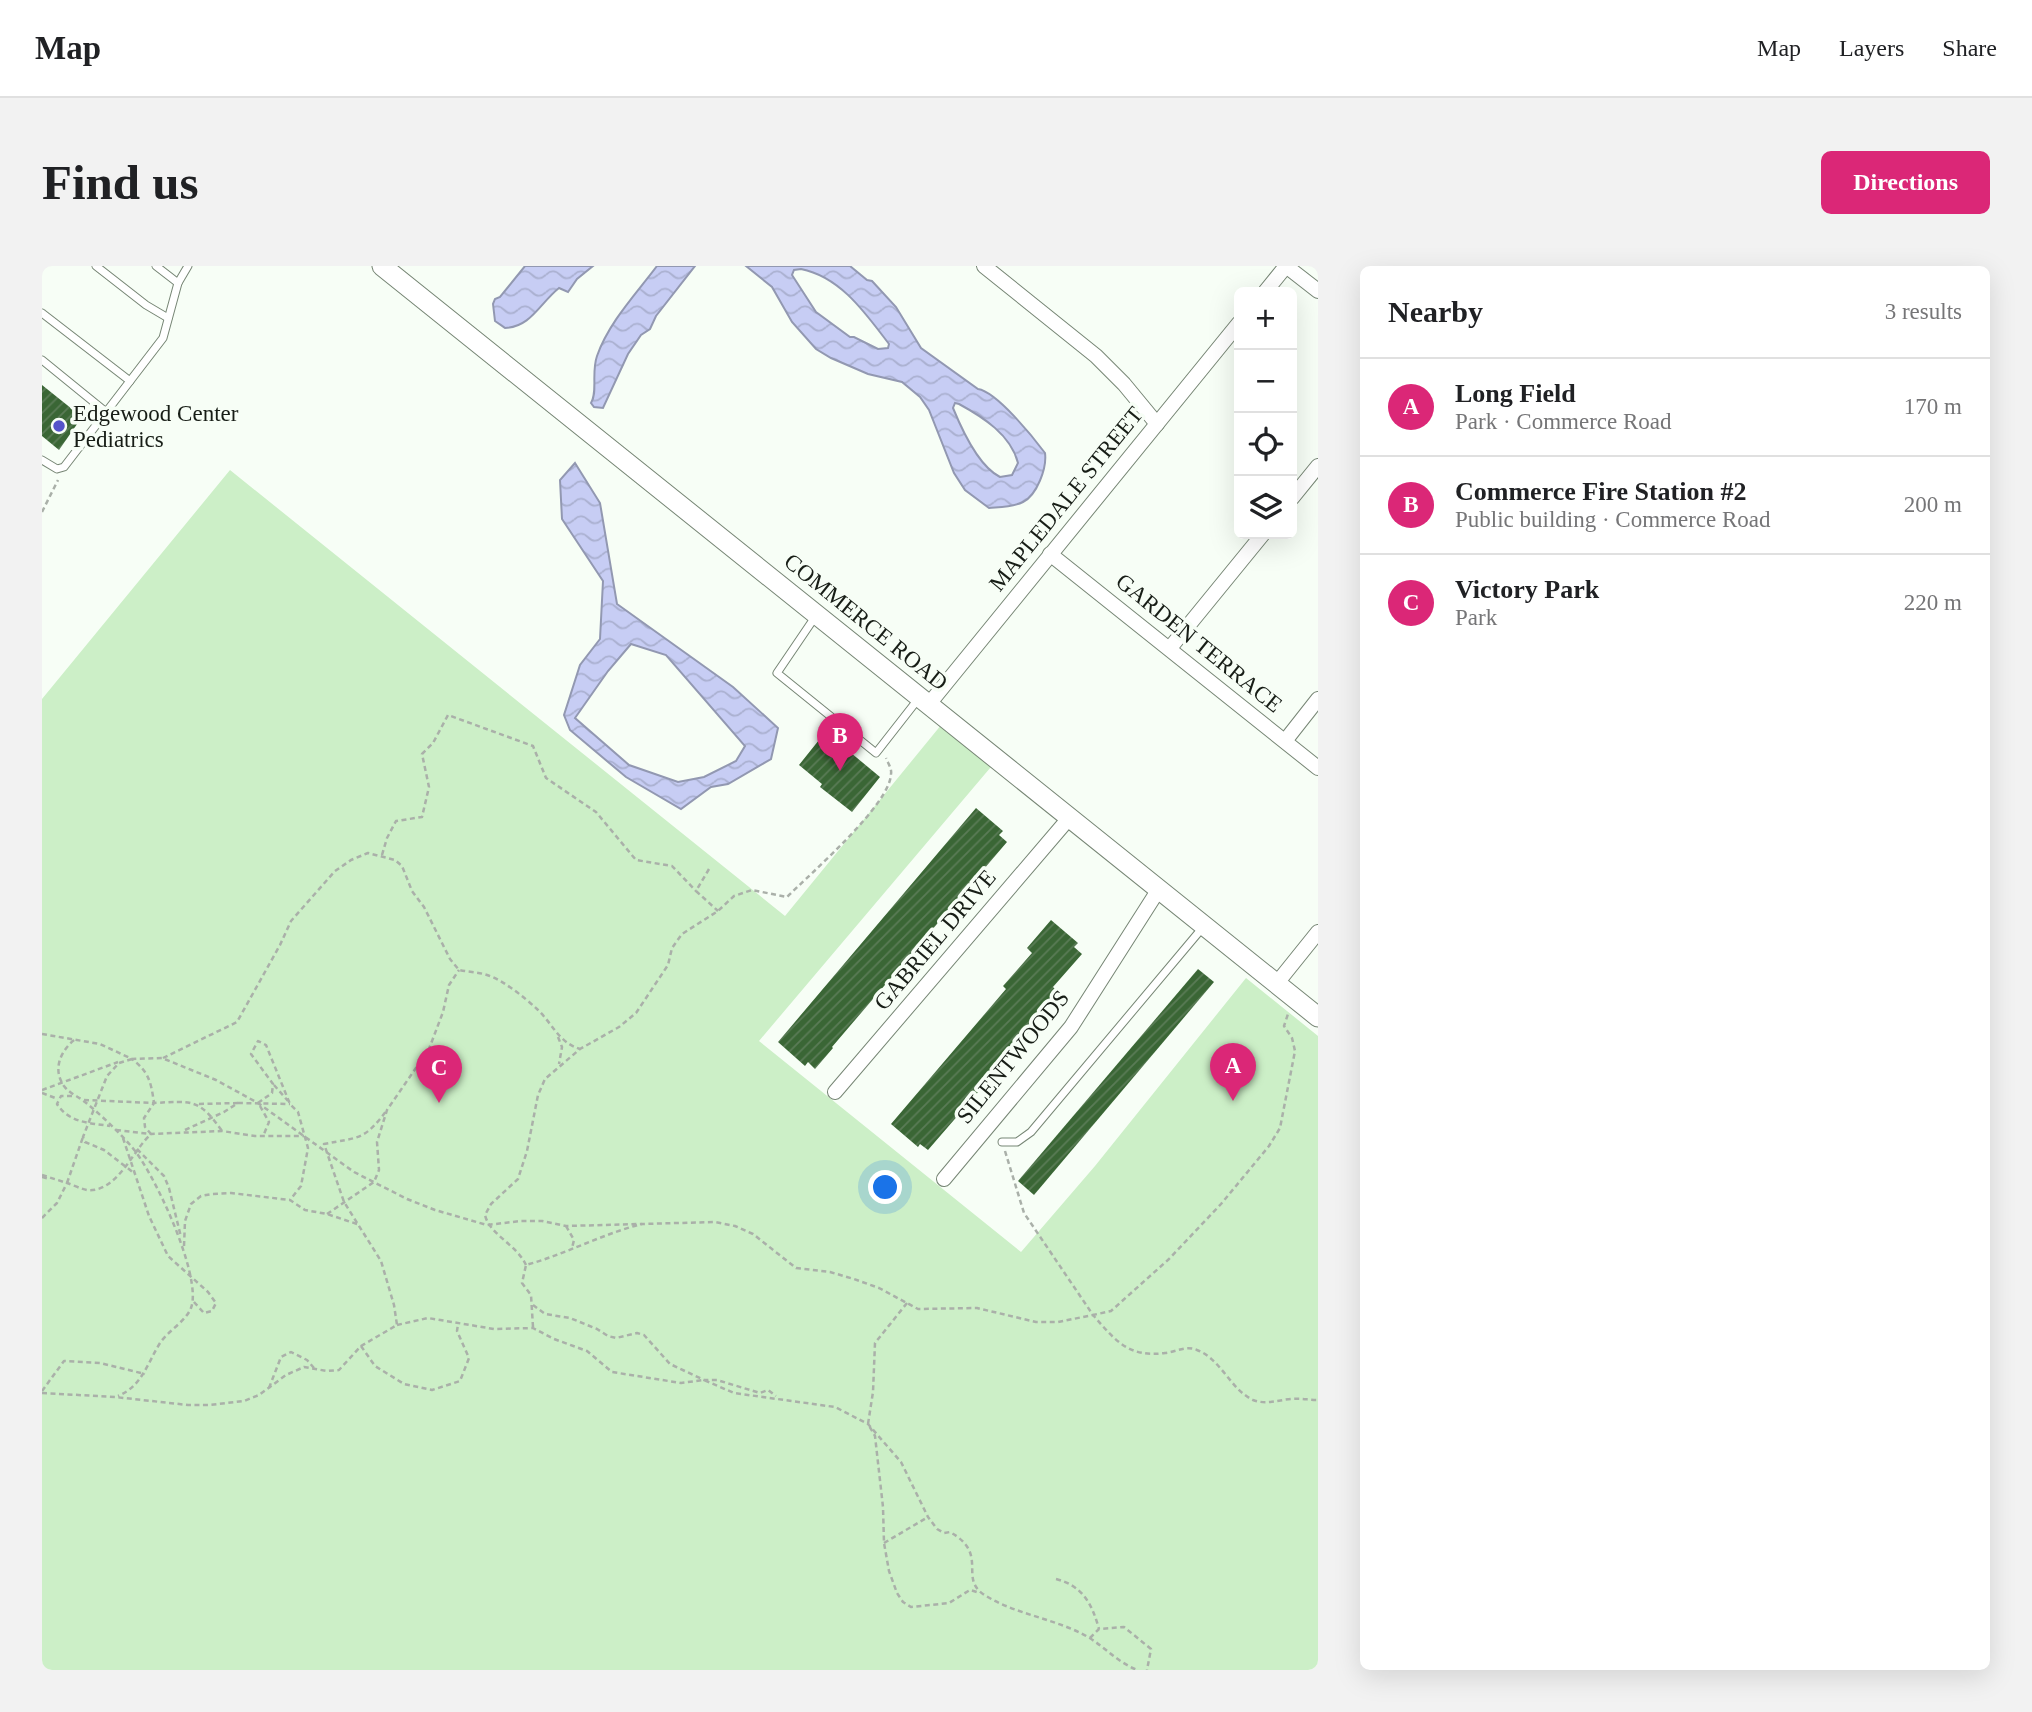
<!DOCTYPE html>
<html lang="en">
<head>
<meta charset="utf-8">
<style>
  body { margin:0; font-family:Georgia,serif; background:#f2f2f2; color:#202124 }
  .controls { position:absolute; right:21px; top:21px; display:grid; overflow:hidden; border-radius:10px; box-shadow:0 7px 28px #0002 }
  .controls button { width:63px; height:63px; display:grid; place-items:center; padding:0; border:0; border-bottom:2px solid #e0e0e0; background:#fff; color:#202124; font:35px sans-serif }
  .you { position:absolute; left:844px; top:922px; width:24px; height:24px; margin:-18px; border:5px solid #fff; border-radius:50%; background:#1a73e8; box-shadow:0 0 0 10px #1a73e833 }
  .badge { display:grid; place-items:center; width:46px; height:46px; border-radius:50%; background:#db2777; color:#fff; font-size:23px; font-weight:700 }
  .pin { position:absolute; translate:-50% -58px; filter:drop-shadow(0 2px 4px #0008) }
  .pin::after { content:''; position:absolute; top:37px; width:24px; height:21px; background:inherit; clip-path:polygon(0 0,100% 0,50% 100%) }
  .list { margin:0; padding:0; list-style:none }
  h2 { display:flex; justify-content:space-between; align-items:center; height:91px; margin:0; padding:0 28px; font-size:30px }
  h2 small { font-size:23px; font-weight:400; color:#757577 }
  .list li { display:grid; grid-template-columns:46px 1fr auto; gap:21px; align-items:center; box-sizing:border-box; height:98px; padding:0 28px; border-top:2px solid #e0e0e0 }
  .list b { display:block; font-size:26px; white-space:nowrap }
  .list p { margin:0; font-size:23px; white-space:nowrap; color:#757577 }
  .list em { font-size:23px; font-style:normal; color:#757577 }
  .icon { flex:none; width:38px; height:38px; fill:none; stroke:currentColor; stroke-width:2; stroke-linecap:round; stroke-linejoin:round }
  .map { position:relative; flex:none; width:1276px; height:1404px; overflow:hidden; border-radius:10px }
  header { display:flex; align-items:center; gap:42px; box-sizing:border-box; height:98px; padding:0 35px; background:#fff; border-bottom:2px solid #e0e0e0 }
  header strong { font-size:33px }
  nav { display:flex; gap:38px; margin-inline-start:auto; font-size:24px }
  .intro { display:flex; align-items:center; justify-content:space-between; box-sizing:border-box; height:168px; padding:0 42px }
  h1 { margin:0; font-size:49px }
  .button { padding:18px 32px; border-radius:10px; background:#db2777; color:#fff; font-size:24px; font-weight:700 }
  main { display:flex; gap:42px; padding:0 42px }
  aside { flex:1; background:#fff; border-radius:10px; box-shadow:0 7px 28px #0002 }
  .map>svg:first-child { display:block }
  .park { fill:#ccefc7 }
  .water { fill:url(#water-waves); stroke:#9298b1; stroke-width:2; fill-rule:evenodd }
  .building { fill:url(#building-hatch) }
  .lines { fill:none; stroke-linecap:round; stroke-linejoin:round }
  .service-casing { stroke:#778675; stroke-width:9 }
  .minor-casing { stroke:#778675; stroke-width:16 }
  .secondary-casing { stroke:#778675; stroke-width:21 }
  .path { stroke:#aab0a9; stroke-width:2.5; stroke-dasharray:5 3.5; stroke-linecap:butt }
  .service { stroke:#fff; stroke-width:7 }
  .minor { stroke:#fff; stroke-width:14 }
  .secondary { stroke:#fff; stroke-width:19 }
  .poi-dot { fill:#5553ca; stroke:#f7fef6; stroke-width:2.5 }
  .labels { text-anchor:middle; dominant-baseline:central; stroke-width:7; stroke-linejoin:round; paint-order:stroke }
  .poi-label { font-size:23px; fill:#171d16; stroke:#f7fef6; text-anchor:start }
  .street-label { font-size:23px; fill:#171d16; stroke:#f7fef6 }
</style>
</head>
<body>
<header>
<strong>Map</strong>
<nav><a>Map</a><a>Layers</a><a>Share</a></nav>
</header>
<div class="intro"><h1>Find us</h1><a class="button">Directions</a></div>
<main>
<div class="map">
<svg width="1276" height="1404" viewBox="0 0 1276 1404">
  <defs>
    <pattern id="water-waves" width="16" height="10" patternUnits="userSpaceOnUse" patternTransform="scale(1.75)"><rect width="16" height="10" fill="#c7cdf4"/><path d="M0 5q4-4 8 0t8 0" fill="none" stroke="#aab0d0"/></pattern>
    <pattern id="building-hatch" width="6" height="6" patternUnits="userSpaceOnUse" patternTransform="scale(1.75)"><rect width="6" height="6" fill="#3a6635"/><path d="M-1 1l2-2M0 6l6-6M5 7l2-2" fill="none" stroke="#5a7b56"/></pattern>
  </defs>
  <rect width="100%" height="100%" fill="#f7fef6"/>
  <polygon class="park" points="188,204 743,650 904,453 954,495 717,775 979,986 1053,900 1204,712 1276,770 1276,1404 0,1404 0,433"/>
  <g class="water">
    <path d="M483,0H551L535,13L526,26L517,22C498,37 489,61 463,62L453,55L451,38L453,33L458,31Z"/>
    <path d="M615,0H653L614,50L608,63L599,69L586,88L561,142L552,141L549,137C556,126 549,107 555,90C567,56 594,28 615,0Z"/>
    <path d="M704,0H808L825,14L830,15L854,41L879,82L936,123C955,126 991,171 1003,187C1005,202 995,229 981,236C971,241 958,241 947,242L923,224L912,207L887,144L878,131L860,116L826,108L789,92L774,83L750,56L730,21ZM759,3C799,11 824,48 847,78L846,82L836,83L812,71H808L774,46L750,9L752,4ZM913,137L917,138C941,151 969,169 976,197L970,209L958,211C936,200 920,164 911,142Z"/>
    <path d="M533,197L558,237L575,338L691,421L736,462L729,493L686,518L669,521L639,543L584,511L528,464L522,449L538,399L558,373L561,315L520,253L518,214ZM589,378L624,389L703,480L694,495L662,511L636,516L587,499L533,452L566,405Z"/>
  </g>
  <g class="building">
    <polygon points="0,119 40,151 17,184 0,170"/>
    <polygon points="781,469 789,474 791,472 838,511 810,546 778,521 780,518 757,499"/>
    <polygon points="934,542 961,565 957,569 965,576 790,781 791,782 773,803 766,796 763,800 736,776"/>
    <polygon points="1009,654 1036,677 1032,681 1040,688 1011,721 1016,726 988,758 991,761 963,795 886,884 878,878 876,881 849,858 964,723 961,720 990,687 985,682"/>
    <polygon points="1156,703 1172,716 992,929 976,915"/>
  </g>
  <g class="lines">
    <g class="service-casing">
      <g id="service">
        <polyline points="54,0 104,39 126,52"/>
        <polyline points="114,0 136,17"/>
        <polyline points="0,47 88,115"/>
        <polyline points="0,94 64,146"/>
        <polyline points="0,194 15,203 22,201 121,72 136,17 146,0"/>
        <polyline points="773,351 735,407 834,487 877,432"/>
        <polyline points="960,876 975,876 989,866 1162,660"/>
      </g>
    </g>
    <g class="minor-casing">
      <g id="minor">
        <polyline points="942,0 1054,90 1082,118 1115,158"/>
        <polyline points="1244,0 1276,25"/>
        <polyline points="1223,26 1244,0"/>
        <polyline points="1250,232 1276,200"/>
        <polyline points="1008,288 1276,502"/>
        <polyline points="1128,382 1221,268"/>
        <polyline points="887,438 1197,57"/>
        <polyline points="1243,475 1276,433"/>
        <polyline points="1235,717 1276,666"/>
        <polyline points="793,826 1028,551"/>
        <polyline points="902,913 1029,761 1117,623"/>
      </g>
    </g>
    <g class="secondary-casing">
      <polyline id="secondary" points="340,0 1276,751"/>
    </g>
    <g class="path">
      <polyline points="0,246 16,214"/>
      <polyline points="340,589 345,572 354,555 380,551 387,521 380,488 391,477 406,449 491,480 504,512 554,546 594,594 630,600 654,625"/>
      <polyline points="667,603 654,625 676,645"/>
      <path d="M0,768L58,778L90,793L120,792L174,814L216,837L312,906L365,933L393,944L445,959L479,955H500L524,960L673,956L693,960L711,968L754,1002L788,1006L812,1013L837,1022L876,1043L935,1042L994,1056H1016L1051,1049C1073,1074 1086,1092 1123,1087C1134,1086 1144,1079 1155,1084C1179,1093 1188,1123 1211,1134C1224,1139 1236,1134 1249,1133C1258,1132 1267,1134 1276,1134"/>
      <polyline points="516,771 520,781 517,798"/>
      <path d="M32,774C19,785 10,803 22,820C28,828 36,830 43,836C59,849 75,864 89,880C111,904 161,1011 149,1042C144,1055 126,1065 118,1077C105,1098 100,1120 76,1130"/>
      <path d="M121,792L195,756L238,679L249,655L293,605L309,594L326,587L353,594L360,600L370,625L382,641L408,693L417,704C426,706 436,706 445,709C461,714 482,731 495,743C511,758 516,776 538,783"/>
      <polyline points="90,793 77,797 65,810 41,871 43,876 62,884 92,907"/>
      <polyline points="232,819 246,835"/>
      <polyline points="0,824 76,796"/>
      <polyline points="0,827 16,833"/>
      <path d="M30,830H19L15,838C27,857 48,857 68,860"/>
      <path d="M42,834L112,837C109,816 107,806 90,793"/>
      <polyline points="216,837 230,827 231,818 209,788 216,775 224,779 248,838 256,846 266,882 259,920 248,934"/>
      <polyline points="157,838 196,837"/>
      <polyline points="218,840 227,856 222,868"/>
      <polyline points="74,864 109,868 180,865 213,870 262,870"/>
      <polyline points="143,864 182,846 196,837 248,838"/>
      <polyline points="81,872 107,950 126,990 166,1026 174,1037 170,1045 162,1047 151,1035"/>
      <polyline points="95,883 122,910 127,922 139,971"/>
      <polyline points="963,885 982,947 1051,1049 1069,1045 1127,993 1179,938 1227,880 1238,862 1253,785 1250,772 1242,760 1246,748"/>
      <polyline points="0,909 25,917"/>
      <polyline points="0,911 8,913"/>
      <polyline points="25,917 41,871"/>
      <polyline points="285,948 332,916 337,904 335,876 345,844 387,783 401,746 407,719 417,704"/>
      <path d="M0,952L15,937L25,917C31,919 39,923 45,924C75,927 91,884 109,868L103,861L102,852L112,837C149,835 157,832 180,865"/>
      <polyline points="524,960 532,974 530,982"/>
      <polyline points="142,980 143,955 149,938 159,930 170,928 189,927 248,934 263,944 285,948 318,959"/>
      <path d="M484,999C475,979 447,968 443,949L449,938L476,913L485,885L496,829L503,813L538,783L577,761L594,747L626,699L630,682L640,668L676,645L692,630L710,624L745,631C769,607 848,539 849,508C850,503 846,497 844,492"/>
      <polyline points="865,1037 833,1077 831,1126 826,1158 833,1170 841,1241 842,1277 847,1305 855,1327 861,1336 869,1341 907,1337 928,1324 938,1327"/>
      <polyline points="491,1039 503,1048 528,1052 555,1063 566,1070 574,1072 595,1067 602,1069 628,1098 662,1114 675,1114 718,1127 726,1124 734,1130"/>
      <path d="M355,1059L386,1052L452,1063L491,1062L512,1073L545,1085L570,1106L639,1117L662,1114L692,1127L793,1141L826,1158L859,1196L886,1251L895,1263L902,1267L908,1266C947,1288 917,1311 941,1328C973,1349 1013,1352 1046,1371C1064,1382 1074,1395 1095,1404"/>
      <path d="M491,1061L489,1029L480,1017L484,999C524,988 560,968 600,958"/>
      <polyline points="319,1080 333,1100 362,1118 390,1124 418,1115 427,1092 415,1065 416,1058"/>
      <polyline points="227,1122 239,1091 249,1086 265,1094 272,1102"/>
      <polyline points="0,1125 22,1095 58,1097 103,1108"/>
      <path d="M0,1127L73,1131L146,1139H168L202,1135L217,1129L244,1109L262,1101L285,1105L297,1104L319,1080L355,1059L352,1039L339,995L302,936L282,878C317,871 322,875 345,844"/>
      <polyline points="842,1277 886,1251"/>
      <path d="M1014,1313C1041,1320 1050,1338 1057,1363"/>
      <polyline points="1048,1372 1057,1363 1082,1361 1109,1383 1105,1404"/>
    </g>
    <use href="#service" class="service"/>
    <use href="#minor" class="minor"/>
    <use href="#secondary" class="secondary"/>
  </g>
  <circle class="poi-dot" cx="17" cy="160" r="7"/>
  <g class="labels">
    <g class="poi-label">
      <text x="31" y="147">Edgewood Center<tspan x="31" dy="26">Pediatrics</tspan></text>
    </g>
    <g class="street-label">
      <text transform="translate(1024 233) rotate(-51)">MAPLEDALE STREET</text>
      <text transform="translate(824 356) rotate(39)">COMMERCE ROAD</text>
      <text transform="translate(1157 377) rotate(39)">GARDEN TERRACE</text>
      <text transform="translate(893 674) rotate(-50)">GABRIEL DRIVE</text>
      <text transform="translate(971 791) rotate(-51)">SILENTWOODS</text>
    </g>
  </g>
</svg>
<div class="controls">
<button>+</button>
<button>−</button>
<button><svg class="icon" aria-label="locate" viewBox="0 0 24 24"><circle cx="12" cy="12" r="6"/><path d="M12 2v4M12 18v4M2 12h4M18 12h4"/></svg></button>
<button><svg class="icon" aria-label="layers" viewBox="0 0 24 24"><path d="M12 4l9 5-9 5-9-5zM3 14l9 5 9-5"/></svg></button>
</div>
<div class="you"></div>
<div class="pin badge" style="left:1191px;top:835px">A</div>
<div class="pin badge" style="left:798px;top:505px">B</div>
<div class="pin badge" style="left:397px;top:837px">C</div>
</div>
<aside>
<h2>Nearby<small>3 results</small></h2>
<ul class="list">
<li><span class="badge">A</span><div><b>Long Field</b><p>Park · Commerce Road</p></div><em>170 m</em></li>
<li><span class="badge">B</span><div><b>Commerce Fire Station #2</b><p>Public building · Commerce Road</p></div><em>200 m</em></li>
<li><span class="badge">C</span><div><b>Victory Park</b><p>Park</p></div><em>220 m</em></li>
</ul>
</aside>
</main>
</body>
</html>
